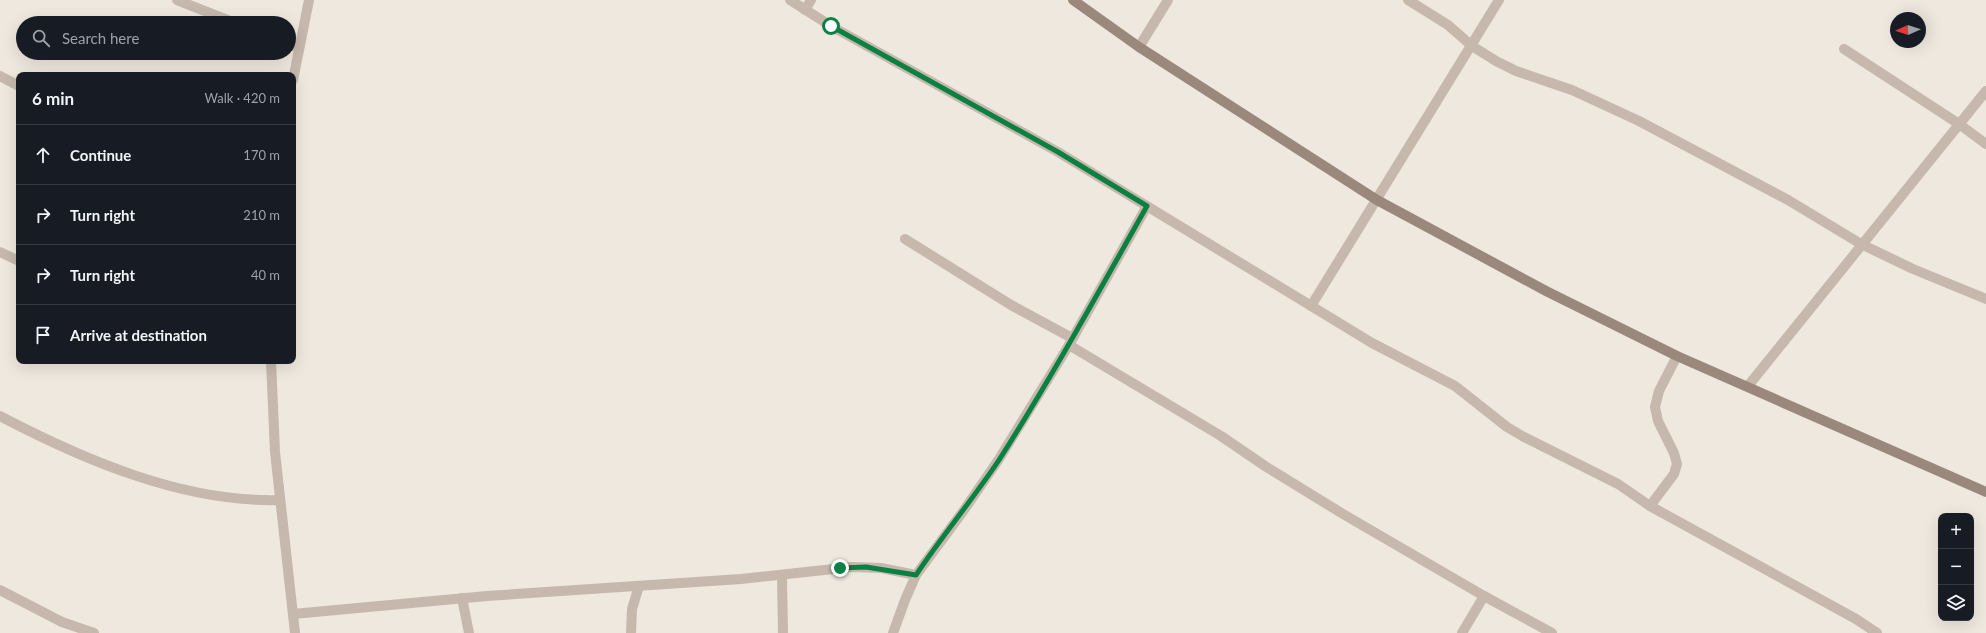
<!DOCTYPE html>
<html lang="en">
<head>
<meta charset="utf-8">
<style>
  body { margin:0; font-family:Lato,sans-serif; background:#20242c; color:#f1f3f6 }
  .controls { position:absolute; right:12px; bottom:12px; display:grid; overflow:hidden; border-radius:8px; box-shadow:0 4px 16px #0002 }
  .controls button { width:36px; height:36px; display:grid; place-items:center; padding:0; border:0; border-bottom:1px solid #363941; background:#171b24; color:#f1f3f6; font:20px sans-serif }
  .compass { position:absolute; left:1890px; top:12px; width:36px; height:36px; border-radius:50%; background:#171b24; box-shadow:0 4px 16px #0002; rotate:267deg }
  .stop { position:absolute; width:12px; height:12px; margin:-9px; border:3px solid #0b8043; border-radius:50%; background:#fff }
  .stop.end { background:#0b8043; border-color:#fff; box-shadow:0 1px 4px #0008 }
  .list { margin:0; padding:0; list-style:none }
  h2 { display:flex; justify-content:space-between; align-items:center; height:52px; margin:0; padding:0 16px; font-size:17px }
  h2 small { font-size:13px; font-weight:400; color:#9ea1a6 }
  .list li { display:grid; grid-template-columns:26px 1fr auto; gap:12px; align-items:center; box-sizing:border-box; height:60px; padding:0 16px; border-top:1px solid #363941 }
  .list b { display:block; font-size:15px; white-space:nowrap }
  .list em { font-size:13px; font-style:normal; color:#9ea1a6 }
  .icon { flex:none; width:22px; height:22px; fill:none; stroke:currentColor; stroke-width:2; stroke-linecap:round; stroke-linejoin:round }
  .map { position:relative; flex:none; width:1986px; height:633px; overflow:hidden }
  .search { position:absolute; background:#171b24; box-shadow:0 4px 16px #0002; left:16px; top:16px; width:280px; height:44px; display:flex; align-items:center; gap:10px; box-sizing:border-box; padding:0 14px; border-radius:22px; color:#9ea1a6; font-size:15px }
  .panel { position:absolute; background:#171b24; box-shadow:0 4px 16px #0002; left:16px; top:72px; width:280px; height:292px; border-radius:8px }
  .map>svg:first-child { display:block }
  .lines { fill:none; stroke-linecap:round; stroke-linejoin:round }
  .street { stroke:#c6b8ac; stroke-width:10 }
  .secondary { stroke:#9a887d; stroke-width:10 }
  .route { stroke:#0b8043; stroke-width:5 }
</style>
</head>
<body>
<div class="map">
<svg width="1986" height="633" viewBox="0 0 1986 633">
  <rect width="100%" height="100%" fill="#efe8df"/>
  <g class="lines">
    <g class="street">
      <polyline points="177,0 235,23"/>
      <polyline points="790,0 831,26 1058,152 1372,343 1455,386 1507,427 1524,437 1618,484 1650,506 1856,619 1877,633"/>
      <polyline points="1408,0 1448,25 1472,46 1496,61 1516,71 1572,90 1639,121 1788,200 1861,244 1913,269 1986,299"/>
      <polyline points="805,10 811,0"/>
      <polyline points="289,44 299,48"/>
      <polyline points="1139,47 1168,0"/>
      <polyline points="1844,49 1959,124 1986,144"/>
      <polyline points="0,76 19,86"/>
      <polyline points="293,80 309,0"/>
      <polyline points="905,239 1011,305 1072,338"/>
      <polyline points="0,252 19,261"/>
      <polyline points="1311,306 1499,0"/>
      <polyline points="1069,345 1221,436 1265,466 1343,514 1484,596 1552,633"/>
      <polyline points="271,361 275,452 295,633"/>
      <polyline points="1748,386 1986,91"/>
      <path d="M0,416C84,460 184,503 280,500"/>
      <polyline points="1650,506 1674,474 1677,464 1674,453 1658,421 1655,407 1659,391 1677,356"/>
      <polyline points="782,576 783,633"/>
      <polyline points="0,590 62,622 94,633"/>
      <polyline points="462,598 469,633"/>
      <polyline points="293,614 487,596 741,579 852,567 881,568 916,575"/>
      <polyline points="631,633 632,609 639,586"/>
      <polyline points="893,633 905,600 916,575 964,510 999,459 1069,345 1147,206"/>
      <polyline points="1462,633 1484,596"/>
    </g>
    <polyline class="secondary" points="1073,0 1139,47 1377,200 1546,291 1677,356 1986,492"/>
  </g>
  <g class="lines">
    <path class="route" d="M831,26L1058,152L1147,206C1099,291 1052,377 999,460C973,499 942,536 916,575L866,567L840,568"/>
  </g>
</svg>
<div class="controls">
<button>+</button>
<button>−</button>
<button><svg class="icon" aria-label="layers" viewBox="0 0 24 24"><path d="M12 4l9 5-9 5-9-5zM3 14l9 5 9-5"/></svg></button>
</div>
<svg class="compass" viewBox="-18 -18 36 36"><path d="M0-13l5 13h-10z" fill="#e53935"/><path d="M0 13l5-13h-10z" fill="#9ea1a6"/></svg>
<div class="stop" style="left:831px;top:26px"></div>
<div class="stop end" style="left:840px;top:568px"></div>
<div class="search"><svg class="icon" aria-label="search" viewBox="0 0 24 24"><circle cx="10" cy="10" r="6"/><path d="M15 15l6 6"/></svg>Search here</div>
<section class="panel">
<h2>6 min<small>Walk · 420 m</small></h2>
<ul class="list">
<li><svg class="icon" aria-label="ahead" viewBox="0 0 24 24"><path d="M12 20V5M6 11l6-6 6 6"/></svg><div><b>Continue</b></div><em>170 m</em></li>
<li><svg class="icon" aria-label="right" viewBox="0 0 24 24"><path d="M7 20v-9h11M14 6l5 5-5 5"/></svg><div><b>Turn right</b></div><em>210 m</em></li>
<li><svg class="icon" aria-label="right" viewBox="0 0 24 24"><path d="M7 20v-9h11M14 6l5 5-5 5"/></svg><div><b>Turn right</b></div><em>40 m</em></li>
<li><svg class="icon" aria-label="arrive" viewBox="0 0 24 24"><path d="M6 21V4h12l-3 4 3 4H6"/></svg><div><b>Arrive at destination</b></div></li>
</ul>
</section>
</div>
</body>
</html>
